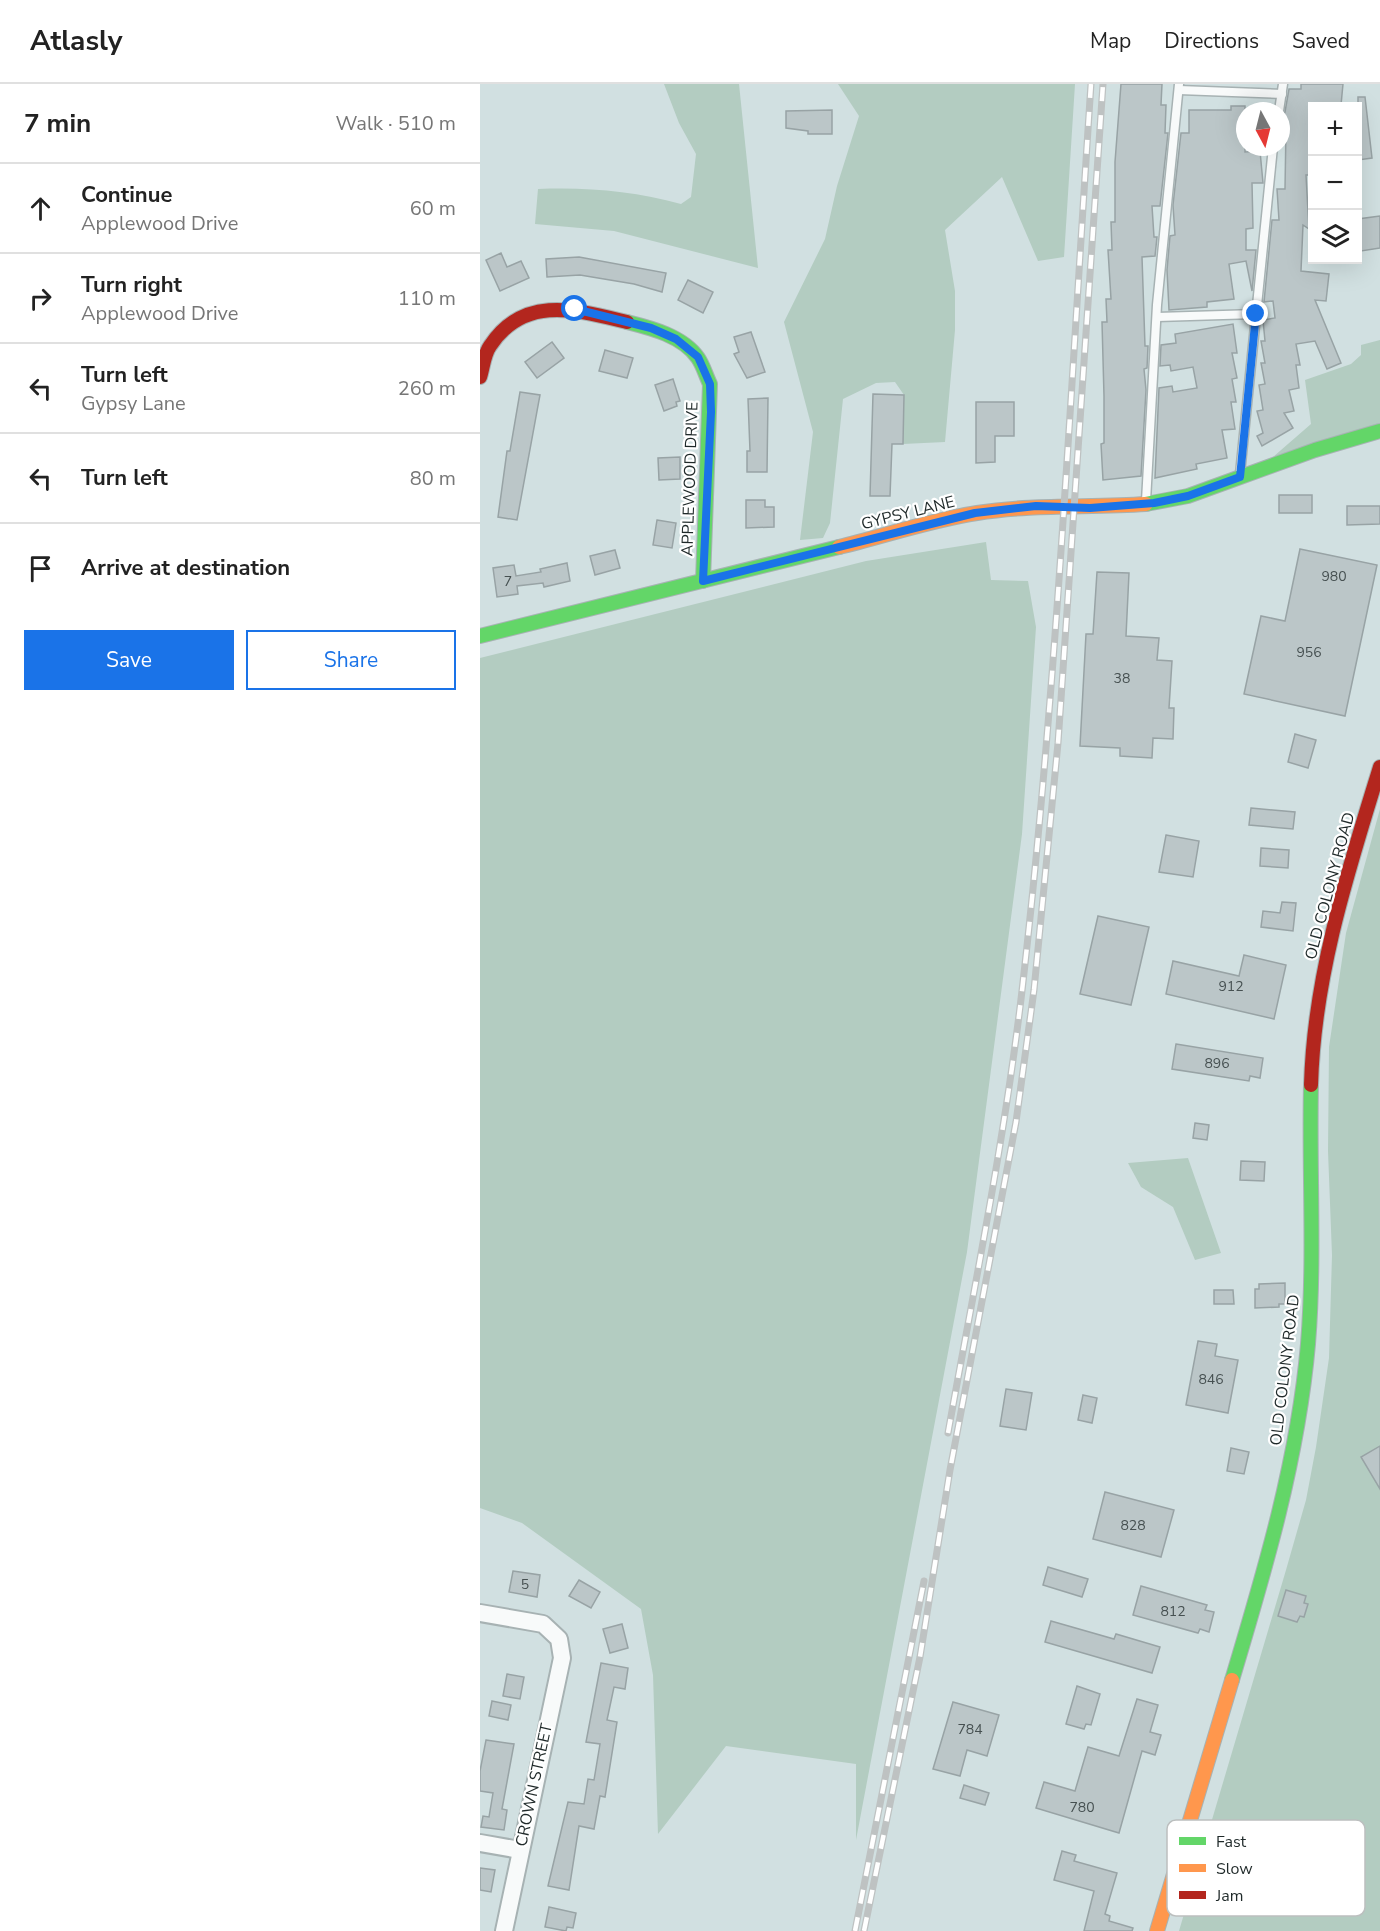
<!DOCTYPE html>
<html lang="en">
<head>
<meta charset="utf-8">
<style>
  body { margin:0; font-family:"Nunito Sans",sans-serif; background:#f2f2f2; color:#222 }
  .controls { position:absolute; right:18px; top:18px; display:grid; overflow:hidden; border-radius:0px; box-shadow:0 6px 24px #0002 }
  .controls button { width:54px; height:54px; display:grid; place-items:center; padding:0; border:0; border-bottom:2px solid #e0e0e0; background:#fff; color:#222; font:30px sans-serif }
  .compass { position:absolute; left:756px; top:18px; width:54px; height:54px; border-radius:50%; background:#fff; box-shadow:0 6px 24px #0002; rotate:173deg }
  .stop { position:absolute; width:18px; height:18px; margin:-14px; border:4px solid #1a73e8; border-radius:50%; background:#fff }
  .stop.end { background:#1a73e8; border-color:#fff; box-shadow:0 2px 6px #0008 }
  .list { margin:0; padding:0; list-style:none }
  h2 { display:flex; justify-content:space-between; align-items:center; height:78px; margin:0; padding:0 24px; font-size:26px }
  h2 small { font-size:20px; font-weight:400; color:#767676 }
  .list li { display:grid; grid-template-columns:39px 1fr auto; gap:18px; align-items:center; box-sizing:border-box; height:90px; padding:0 24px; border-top:2px solid #e0e0e0 }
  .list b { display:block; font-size:22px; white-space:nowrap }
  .list p { margin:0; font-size:20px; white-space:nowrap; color:#767676 }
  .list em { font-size:20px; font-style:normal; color:#767676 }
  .actions { display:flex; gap:12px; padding:18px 24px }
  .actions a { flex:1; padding:14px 0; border:2px solid #1a73e8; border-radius:0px; text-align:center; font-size:21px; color:#1a73e8 }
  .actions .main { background:#1a73e8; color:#fff }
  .icon { flex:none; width:33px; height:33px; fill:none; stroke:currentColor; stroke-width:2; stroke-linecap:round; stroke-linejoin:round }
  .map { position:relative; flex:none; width:900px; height:1847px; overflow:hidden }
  header { display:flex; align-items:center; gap:36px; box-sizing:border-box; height:84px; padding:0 30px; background:#fff; border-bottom:2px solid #e0e0e0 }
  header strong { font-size:28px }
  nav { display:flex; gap:33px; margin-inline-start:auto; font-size:21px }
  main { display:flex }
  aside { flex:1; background:#fff }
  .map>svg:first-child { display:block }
  .green { fill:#b3ccc1 }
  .building { fill:#bbc6c8; stroke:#98a3a5; stroke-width:1.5 }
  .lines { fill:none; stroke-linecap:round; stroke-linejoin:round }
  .lane-casing { stroke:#a7b2b3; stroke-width:11 }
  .street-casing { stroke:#a7b2b3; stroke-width:20 }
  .fast-casing { stroke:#a7b2b3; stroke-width:16 }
  .slow-casing { stroke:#a7b2b3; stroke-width:16 }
  .jam-casing { stroke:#a7b2b3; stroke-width:16 }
  .lane { stroke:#f8fafa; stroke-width:8 }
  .street { stroke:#f8fafa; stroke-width:16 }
  .fast { stroke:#63d668; stroke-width:14 }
  .slow { stroke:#ff974d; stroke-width:14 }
  .jam { stroke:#b3261e; stroke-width:14 }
  .rail-casing { stroke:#bec2c2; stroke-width:7 }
  .rail { stroke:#fff; stroke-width:4.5; stroke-dasharray:14; stroke-linecap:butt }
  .route { stroke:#1a73e8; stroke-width:8 }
  .labels { text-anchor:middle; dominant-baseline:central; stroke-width:4.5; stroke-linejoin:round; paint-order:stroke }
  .number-label { font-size:14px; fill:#465051 }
  .street-label { font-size:16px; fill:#1f2929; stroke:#fff }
  .key { fill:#fff; stroke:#bcbfbf; stroke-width:1.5 }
  .key-label { font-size:16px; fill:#1f2929 }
</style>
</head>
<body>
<header>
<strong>Atlasly</strong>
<nav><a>Map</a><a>Directions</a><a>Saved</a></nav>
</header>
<main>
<aside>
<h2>7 min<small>Walk · 510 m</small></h2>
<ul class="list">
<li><svg class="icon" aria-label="ahead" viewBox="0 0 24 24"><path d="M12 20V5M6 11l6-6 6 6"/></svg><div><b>Continue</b><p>Applewood Drive</p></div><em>60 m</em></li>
<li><svg class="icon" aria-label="right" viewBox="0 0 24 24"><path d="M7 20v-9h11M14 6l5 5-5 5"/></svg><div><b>Turn right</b><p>Applewood Drive</p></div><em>110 m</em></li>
<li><svg class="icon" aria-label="left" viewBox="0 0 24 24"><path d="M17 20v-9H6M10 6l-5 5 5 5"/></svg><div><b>Turn left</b><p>Gypsy Lane</p></div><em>260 m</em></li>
<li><svg class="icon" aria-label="left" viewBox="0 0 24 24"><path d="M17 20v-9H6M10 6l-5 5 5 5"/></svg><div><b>Turn left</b></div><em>80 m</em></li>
<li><svg class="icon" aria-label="arrive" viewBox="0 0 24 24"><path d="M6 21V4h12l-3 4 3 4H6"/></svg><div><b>Arrive at destination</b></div></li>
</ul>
<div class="actions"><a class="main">Save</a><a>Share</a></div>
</aside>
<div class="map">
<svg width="900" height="1847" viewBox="0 0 900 1847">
  <rect width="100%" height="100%" fill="#d1e0e1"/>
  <g class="green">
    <path d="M184,0H259L278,184L134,147L55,140L58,105C107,103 154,107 201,120L211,113L216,70L199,39Z"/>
    <polygon points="358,0 595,0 584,173 558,177 522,93 465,146 475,207 475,246 465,358 423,360 424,311 415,298 396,299 363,315 350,439 343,454 320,456 333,348 304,238 345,155 357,102 379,32"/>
    <polygon points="900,256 900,339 793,373 831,340 825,296 871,280 881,271 881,261"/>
    <polygon points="506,458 511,496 548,497 556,543 542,750 487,1168 376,1756 376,1680 246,1662 178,1750 173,1591 161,1525 42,1439 0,1424 0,574 386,477"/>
    <polygon points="900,725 900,1847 699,1847 806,1486 826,1416 836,1363 849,1274 852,1171 848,1067 849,963 866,849"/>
    <polygon points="708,1074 741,1169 715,1176 693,1123 661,1103 648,1079"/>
  </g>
  <g class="building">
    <polygon points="641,0 682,0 681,21 686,21 685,49 688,49 680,122 672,122 674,153 677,153 675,172 662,173 665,262 668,262 667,284 664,285 666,306 661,392 623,396 621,360 624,359 624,312 622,238 627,238 626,215 631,215 628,166 632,166 631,138 635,138 635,78"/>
    <polygon points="821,0 863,0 861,21 832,21 832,91 826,91 829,145 823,141 821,187 849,190 846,217 835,216 861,279 847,285 835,257 816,260 820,281 816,281 819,304 809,306 814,327 804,329 813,344 782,362 777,352 783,349 777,327 783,326 779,301 785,300 781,279 785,279 781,257 785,257 783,236 795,234 793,217 784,218 792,136 799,136 797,105 805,105 806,44 801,44 802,33 805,28 809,5 821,5"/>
    <polygon points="878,13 885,13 892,74 878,76"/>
    <polygon points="751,22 765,22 765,68 780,67 783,99 772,99 773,144 766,145 766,166 776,166 772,207 766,177 749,180 754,215 727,218 727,223 689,226 687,186 690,152 695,151 693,121 701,49 709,49 709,26 751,26"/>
    <polygon points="352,26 352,50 328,50 328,47 306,44 306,27"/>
    <polygon points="900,132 900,164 881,167 878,135"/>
    <polygon points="21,169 27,183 41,177 49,194 20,207 6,176"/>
    <polygon points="99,173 186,189 182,208 154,200 100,191 67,193 66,175"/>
    <polygon points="208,196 233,208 223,229 198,216"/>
    <polygon points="753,240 757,269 752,269 757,294 752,295 756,318 751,318 755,345 742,346 747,374 716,380 717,385 675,394 679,304 692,302 693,308 717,304 713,283 691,287 690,281 680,282 681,261 696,259 695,250"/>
    <polygon points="271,248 285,288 267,294 254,270 259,268 254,253"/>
    <polygon points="72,258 84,274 57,294 45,278"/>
    <polygon points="125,266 153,274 147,294 119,287"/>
    <polygon points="193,295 200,317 196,318 197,322 184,327 175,301"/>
    <polygon points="40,308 60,311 37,436 18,433 27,367 30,367"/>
    <polygon points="393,310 424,311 423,360 412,360 410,412 390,412"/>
    <polygon points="288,314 287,388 267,388 267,367 270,367 268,315"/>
    <polygon points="496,318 534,318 534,352 515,352 515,378 496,379"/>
    <polygon points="200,373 200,395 179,396 178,374"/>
    <rect x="799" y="411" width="33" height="18"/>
    <polygon points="266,416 285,416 285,423 294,423 294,443 266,444"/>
    <polygon points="867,422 900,422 900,440 867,441"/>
    <polygon points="177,436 196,439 192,464 173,461"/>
    <polygon points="820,465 897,481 865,632 764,610 781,532 805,537"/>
    <polygon points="135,466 140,484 115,491 110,472"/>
    <polygon points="87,479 90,497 64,503 63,499 37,502 38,510 17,513 13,484 34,481 36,492 61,488 60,485"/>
    <polygon points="617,488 649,489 646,552 679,554 677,576 692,577 689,624 694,624 693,655 673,654 672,674 640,672 640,664 600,662 606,550 613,550"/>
    <polygon points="815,650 836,656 828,684 808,678"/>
    <polygon points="771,724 815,728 813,745 769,741"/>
    <polygon points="686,751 719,757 713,793 679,788"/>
    <polygon points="781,764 809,766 808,784 780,782"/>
    <polygon points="802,818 816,819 813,847 781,843 783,827 800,829"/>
    <polygon points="618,832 669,843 651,921 600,910"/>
    <polygon points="764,871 806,881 794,935 686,910 693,877 759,892"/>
    <polygon points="696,960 783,974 780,994 770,992 769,997 692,985"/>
    <polygon points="715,1039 729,1041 727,1056 713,1054"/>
    <polygon points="761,1077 785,1078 784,1097 760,1096"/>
    <polygon points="805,1199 805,1220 799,1220 799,1223 775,1224 775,1205 779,1205 779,1200"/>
    <polygon points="734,1206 753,1206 754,1220 734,1220"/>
    <polygon points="718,1257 737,1260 735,1272 758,1276 748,1329 706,1321"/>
    <polygon points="526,1305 552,1309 546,1346 520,1342"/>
    <polygon points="603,1311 617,1314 612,1339 598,1336"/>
    <polygon points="900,1362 900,1405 881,1373"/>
    <polygon points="751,1364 769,1368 764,1390 747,1387"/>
    <polygon points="625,1408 694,1426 681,1473 613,1455"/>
    <polygon points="568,1483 608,1495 602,1513 563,1501"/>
    <polygon points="33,1487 60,1491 57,1513 29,1508"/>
    <polygon points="99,1496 120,1508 111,1524 89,1512"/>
    <polygon points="661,1502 727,1521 725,1526 734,1528 729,1548 720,1545 718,1549 653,1531"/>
    <polygon points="806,1506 826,1512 824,1519 828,1520 824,1533 820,1532 817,1538 798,1532"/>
    <polygon points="571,1537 634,1555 636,1550 680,1563 672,1589 565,1558"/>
    <polygon points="142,1540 148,1564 130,1569 123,1545"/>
    <polygon points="121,1579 148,1584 145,1605 134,1603 127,1636 137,1638 125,1713 120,1712 114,1745 99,1742 89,1806 68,1802 88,1718 104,1720 108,1695 114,1696 120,1660 106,1658"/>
    <polygon points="27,1590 44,1593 40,1615 23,1612"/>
    <polygon points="597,1602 620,1610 611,1641 606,1640 604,1645 586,1640"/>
    <polygon points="657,1615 678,1621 670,1648 681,1651 675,1671 662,1667 639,1749 556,1724 564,1698 595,1707 608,1663 639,1672"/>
    <polygon points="12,1617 31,1621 28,1636 9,1632"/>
    <polygon points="473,1618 519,1631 507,1672 487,1666 480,1692 453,1685"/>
    <polygon points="6,1656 34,1660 22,1725 27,1726 24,1746 1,1743 3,1732 9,1733 13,1709 0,1707 0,1687"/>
    <polygon points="484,1701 509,1709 505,1721 480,1714"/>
    <polygon points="582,1767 596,1771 594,1777 637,1789 625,1830 630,1832 629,1837 653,1844 652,1847 604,1847 614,1807 574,1796"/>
    <polygon points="0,1784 15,1786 11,1808 0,1806"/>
    <polygon points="69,1823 96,1829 93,1844 87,1843 86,1847 65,1843"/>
  </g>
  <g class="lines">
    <g class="lane-casing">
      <g id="lane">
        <polyline points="699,6 802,10"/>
        <polyline points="799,27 803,0"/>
        <polyline points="677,233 776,230"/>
        <polyline points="760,390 793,63"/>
        <polyline points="666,417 677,221 699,0"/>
      </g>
    </g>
    <g class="street-casing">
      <g id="street">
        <polyline points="0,1529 63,1540 79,1555 82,1574 24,1847"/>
        <polyline points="0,1759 40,1766"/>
      </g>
    </g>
    <g class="fast-casing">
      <g id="fast">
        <path d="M147,238C171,244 203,252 218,274C223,281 226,292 230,300L223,497"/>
        <polyline points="666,420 708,412 835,366 900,347"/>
        <polyline points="0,552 359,463"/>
        <path d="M752,1596C785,1486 818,1375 828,1260C835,1174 829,1087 831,1001"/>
      </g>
    </g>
    <g class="slow-casing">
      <g id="slow">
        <path d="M359,463C404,452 451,436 497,429C553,420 610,424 666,420"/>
        <polyline points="677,1847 752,1596"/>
      </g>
    </g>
    <g class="jam-casing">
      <g id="jam">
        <path d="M0,293C3,284 4,270 10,262C44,210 97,226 147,238"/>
        <path d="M831,1001C834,891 868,787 900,683"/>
      </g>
    </g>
    <use href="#lane" class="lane"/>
    <use href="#street" class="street"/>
    <use href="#fast" class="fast"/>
    <use href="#slow" class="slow"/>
    <use href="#jam" class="jam"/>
    <g class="rail-casing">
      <g id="rail">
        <path d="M468,1349C495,1199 526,1049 543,898C577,600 591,299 611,0"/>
        <polyline points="375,1847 444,1497"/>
        <polyline points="384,1847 440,1573 470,1386 536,1038 554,906 578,659 623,0"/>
      </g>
    </g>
    <use href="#rail" class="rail"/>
  </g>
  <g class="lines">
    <polyline class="route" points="95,225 171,244 196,255 218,273 230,300 231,328 223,497 495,429 556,422 610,424 674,419 708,412 760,393 776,230"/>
  </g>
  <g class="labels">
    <g class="number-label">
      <text x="854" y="492">980</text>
      <text x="28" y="497">7</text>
      <text x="829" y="568">956</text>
      <text x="642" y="594">38</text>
      <text x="751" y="902">912</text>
      <text x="737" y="979">896</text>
      <text x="731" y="1295">846</text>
      <text x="653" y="1441">828</text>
      <text x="45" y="1500">5</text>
      <text x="693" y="1527">812</text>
      <text x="490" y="1645">784</text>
      <text x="602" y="1723">780</text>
    </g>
    <g class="street-label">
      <text transform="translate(210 395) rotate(-88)">APPLEWOOD DRIVE</text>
      <text transform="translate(428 429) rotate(-14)">GYPSY LANE</text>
      <text transform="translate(850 802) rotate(-75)">OLD COLONY ROAD</text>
      <text transform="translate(805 1286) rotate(-83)">OLD COLONY ROAD</text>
      <text transform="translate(54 1701) rotate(-78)">CROWN STREET</text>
    </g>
  </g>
  <rect x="687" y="1736" width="198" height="96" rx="9" class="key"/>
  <rect x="699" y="1753" width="27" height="8" fill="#63d668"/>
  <rect x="699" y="1780" width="27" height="8" fill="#ff974d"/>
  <rect x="699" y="1807" width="27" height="8" fill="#b3261e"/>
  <g class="key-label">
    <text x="736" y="1763">Fast</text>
    <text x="736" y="1790">Slow</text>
    <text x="736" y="1817">Jam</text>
  </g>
</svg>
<div class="controls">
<button>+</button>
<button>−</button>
<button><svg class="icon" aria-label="layers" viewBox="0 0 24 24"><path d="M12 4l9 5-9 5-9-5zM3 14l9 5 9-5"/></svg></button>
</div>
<svg class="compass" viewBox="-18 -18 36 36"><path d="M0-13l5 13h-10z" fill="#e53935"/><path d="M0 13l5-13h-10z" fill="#767676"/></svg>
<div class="stop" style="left:95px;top:225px"></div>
<div class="stop end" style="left:776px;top:230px"></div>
</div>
</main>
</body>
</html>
